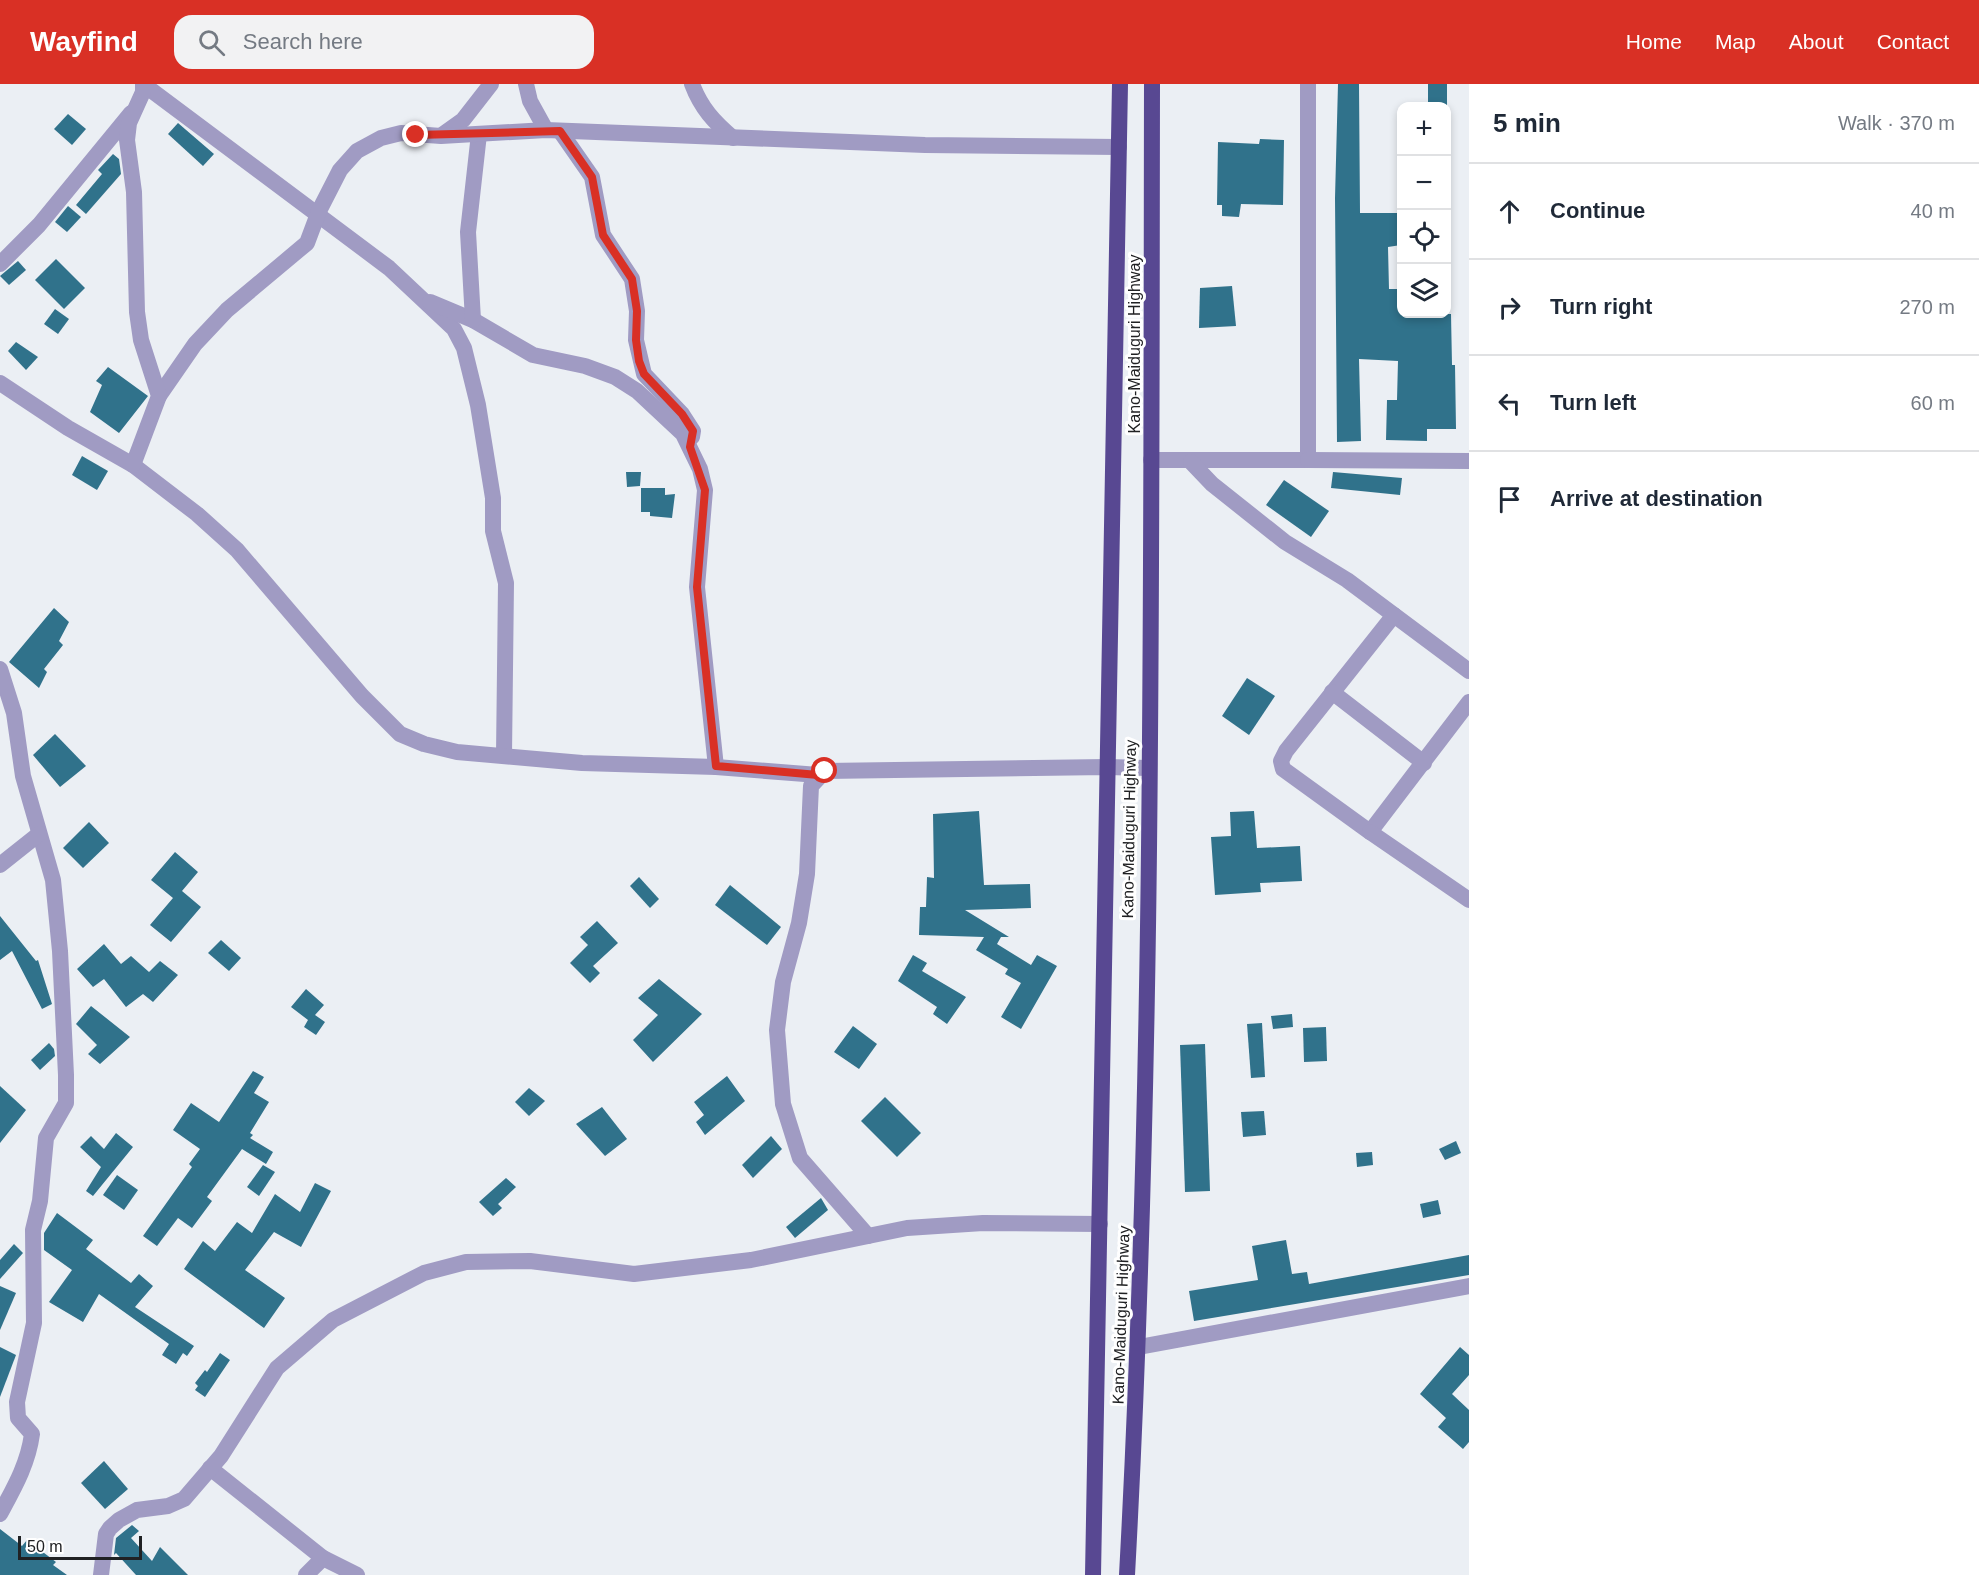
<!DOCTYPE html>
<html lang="en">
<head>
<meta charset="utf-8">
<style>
  body { margin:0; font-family:Arial,sans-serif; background:#f2f2f3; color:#1f2937 }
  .controls { position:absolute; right:18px; top:18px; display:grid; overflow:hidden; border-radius:12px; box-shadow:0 3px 9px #0003 }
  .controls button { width:54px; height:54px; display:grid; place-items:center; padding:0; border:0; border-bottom:2px solid #e0e1e3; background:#fff; color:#1f2937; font:30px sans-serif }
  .scale { position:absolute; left:18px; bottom:15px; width:124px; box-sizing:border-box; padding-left:6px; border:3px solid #202123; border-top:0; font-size:16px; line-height:21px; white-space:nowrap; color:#202123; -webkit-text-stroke:4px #fff; paint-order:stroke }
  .stop { position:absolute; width:18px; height:18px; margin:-14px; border:4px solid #d93025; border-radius:50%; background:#fff }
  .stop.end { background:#d93025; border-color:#fff; box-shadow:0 2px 6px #0008 }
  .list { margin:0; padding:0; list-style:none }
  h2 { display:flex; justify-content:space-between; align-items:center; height:78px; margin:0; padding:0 24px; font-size:26px }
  h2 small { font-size:20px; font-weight:400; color:#747a83 }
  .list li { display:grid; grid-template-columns:39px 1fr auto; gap:18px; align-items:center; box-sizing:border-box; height:96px; padding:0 24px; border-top:2px solid #e0e1e3 }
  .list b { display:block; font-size:22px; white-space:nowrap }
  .list em { font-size:20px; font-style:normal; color:#747a83 }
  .icon { flex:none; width:33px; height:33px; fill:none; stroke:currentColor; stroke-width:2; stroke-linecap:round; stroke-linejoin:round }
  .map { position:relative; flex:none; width:1469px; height:1491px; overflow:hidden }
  header { display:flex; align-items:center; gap:36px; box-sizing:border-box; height:84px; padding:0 30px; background:#d93025; color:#fff }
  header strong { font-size:28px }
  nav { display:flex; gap:33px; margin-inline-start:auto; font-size:21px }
  .search { width:420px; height:54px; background:#f2f2f3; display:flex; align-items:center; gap:15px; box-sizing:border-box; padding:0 21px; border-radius:18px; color:#747a83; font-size:22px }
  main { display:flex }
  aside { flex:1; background:#fff }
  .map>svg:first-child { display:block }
  .building { fill:#30728b }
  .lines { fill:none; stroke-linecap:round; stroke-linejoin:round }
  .minor { stroke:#a09bc3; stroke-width:16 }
  .trunk { stroke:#584892; stroke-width:16 }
  .route { stroke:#d93025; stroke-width:8 }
  .labels { text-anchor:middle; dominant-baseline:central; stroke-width:6; stroke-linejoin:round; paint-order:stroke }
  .street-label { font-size:16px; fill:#202123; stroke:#fff }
</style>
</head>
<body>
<header>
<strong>Wayfind</strong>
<div class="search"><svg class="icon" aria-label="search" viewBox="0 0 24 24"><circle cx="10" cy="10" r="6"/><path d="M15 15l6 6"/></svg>Search here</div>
<nav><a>Home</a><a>Map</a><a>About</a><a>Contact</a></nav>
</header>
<main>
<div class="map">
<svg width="1469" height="1491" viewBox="0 0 1469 1491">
  <rect width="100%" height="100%" fill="#ebeff4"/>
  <g class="building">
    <polygon points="1338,0 1359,0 1360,129 1401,129 1401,161 1388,163 1389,205 1401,205 1401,230 1451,230 1452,281 1455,281 1456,345 1427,345 1427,357 1386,356 1387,316 1397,316 1398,277 1359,275 1361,357 1337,358 1335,114"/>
    <rect x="1428" y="0" width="19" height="22"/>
    <polygon points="68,30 86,45 72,61 54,45"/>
    <polygon points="178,39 214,70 203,82 168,50"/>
    <polygon points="1260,55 1284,56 1283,121 1241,120 1239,133 1222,132 1222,121 1217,121 1218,58 1259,60"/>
    <polygon points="113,70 119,75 121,90 86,130 76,121 102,90 98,86"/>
    <polygon points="68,122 81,133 67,148 55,138"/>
    <polygon points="56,175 85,204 64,225 35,196"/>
    <polygon points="18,177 26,186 9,201 0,192"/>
    <polygon points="1232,202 1236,242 1199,244 1200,204"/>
    <polygon points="55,225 69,235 58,250 44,240"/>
    <polygon points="16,258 38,273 26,286 8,267"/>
    <polygon points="108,283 148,312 119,349 90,328 102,301 96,297"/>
    <polygon points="82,372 108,387 97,406 72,391"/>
    <polygon points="626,388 641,388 640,402 627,403"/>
    <polygon points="1333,388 1402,394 1400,411 1331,404"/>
    <polygon points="1284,396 1329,427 1311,453 1266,421"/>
    <polygon points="641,404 665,404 665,411 675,410 672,434 650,432 650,428 641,428"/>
    <polygon points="54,524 69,538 59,557 63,561 44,585 47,588 39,604 9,578"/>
    <polygon points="1247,594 1275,612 1249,651 1222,632"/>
    <polygon points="55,650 86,682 60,703 33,671"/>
    <polygon points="979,727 984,801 1030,800 1031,824 965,826 1009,853 1001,853 997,860 1031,881 1037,871 1057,882 1021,945 1001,933 1021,899 1005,890 1008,885 976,866 984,853 919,851 920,823 926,823 927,793 934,794 933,730"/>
    <polygon points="1254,727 1257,764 1300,762 1302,797 1260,799 1261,808 1215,811 1211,753 1231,752 1230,728"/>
    <polygon points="89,738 109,759 83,784 63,764"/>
    <polygon points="175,768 198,788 182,807 201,823 171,858 150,841 173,814 151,796"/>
    <polygon points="639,793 659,815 650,824 630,802"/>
    <polygon points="730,801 781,843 767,861 715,821"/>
    <polygon points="0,832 36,877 38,876 52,920 42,925 12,867 0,876"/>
    <polygon points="597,837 618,859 593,882 600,889 590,899 570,879 588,861 580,853"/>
    <polygon points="221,856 241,874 229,887 208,869"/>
    <polygon points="104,860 121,880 131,872 149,888 160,877 178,891 153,918 143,910 126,923 104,895 93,903 77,885"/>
    <polygon points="913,871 927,879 922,887 966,913 947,940 933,930 937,923 898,897"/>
    <polygon points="659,895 702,930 653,978 633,956 658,931 638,914"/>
    <polygon points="306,905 324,921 315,931 325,938 316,951 304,943 308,936 291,923"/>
    <polygon points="91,922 130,953 100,980 88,970 97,961 76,940"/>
    <polygon points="1292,930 1293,943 1273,945 1271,932"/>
    <polygon points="1262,939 1265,993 1251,994 1247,940"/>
    <polygon points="853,942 877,960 859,985 834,968"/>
    <polygon points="1326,943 1327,977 1304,978 1303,944"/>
    <polygon points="49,959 54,965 55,972 40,986 31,976"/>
    <polygon points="1205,960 1210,1107 1185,1108 1180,961"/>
    <polygon points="253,987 264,993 254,1009 269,1018 250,1049 253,1051 250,1054 273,1068 266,1080 242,1065 207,1113 212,1117 192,1144 178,1134 157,1162 143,1152 192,1083 189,1080 200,1065 173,1046 191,1019 219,1038"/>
    <polygon points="727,992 745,1017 705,1051 696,1038 704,1031 694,1018"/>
    <polygon points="0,1002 26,1026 0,1059"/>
    <polygon points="529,1004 545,1017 529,1032 515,1018"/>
    <polygon points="885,1013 921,1049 897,1073 861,1037"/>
    <polygon points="602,1023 627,1055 605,1072 576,1040"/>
    <polygon points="1264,1027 1266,1051 1243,1053 1241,1028"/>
    <polygon points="116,1049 133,1063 93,1112 86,1107 101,1083 80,1063 91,1052 104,1065"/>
    <polygon points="771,1052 782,1065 753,1094 742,1081"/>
    <polygon points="1456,1057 1461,1069 1445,1076 1439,1065"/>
    <polygon points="1372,1068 1373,1081 1357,1083 1356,1069"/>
    <polygon points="263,1081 275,1088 259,1112 247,1103"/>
    <polygon points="117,1091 138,1106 124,1126 103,1111"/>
    <polygon points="506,1094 516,1103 498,1120 502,1124 493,1132 479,1118"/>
    <polygon points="315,1099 331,1107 301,1163 274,1148 245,1186 285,1214 264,1244 184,1185 203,1157 215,1167 237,1138 252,1149 275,1110 300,1128"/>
    <polygon points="821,1114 828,1126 795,1154 786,1143"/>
    <polygon points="1438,1116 1441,1130 1423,1134 1420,1120"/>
    <polygon points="57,1129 93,1156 86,1165 131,1199 139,1190 153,1202 135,1223 194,1262 187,1272 183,1269 176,1280 162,1271 169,1260 99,1210 83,1238 49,1218 72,1186 44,1166 44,1149"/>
    <polygon points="1286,1156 1292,1190 1307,1188 1309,1200 1469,1171 1469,1191 1194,1237 1189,1207 1258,1196 1252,1162"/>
    <polygon points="14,1160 23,1169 0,1195 0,1176"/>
    <polygon points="0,1202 16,1209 0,1246"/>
    <polygon points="0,1263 16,1271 0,1313"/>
    <polygon points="1460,1263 1469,1271 1469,1291 1452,1310 1469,1326 1469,1358 1463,1365 1438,1343 1446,1334 1420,1310"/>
    <polygon points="220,1269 230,1276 205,1313 195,1306 198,1302 195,1299 205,1286 207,1288"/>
    <polygon points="104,1377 128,1405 105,1425 81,1399"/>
    <polygon points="132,1441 139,1447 131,1454 152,1477 160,1463 188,1491 136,1491 116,1469 114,1471 116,1454"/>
    <polygon points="0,1445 22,1462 27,1456 56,1478 53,1481 67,1491 0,1491"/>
  </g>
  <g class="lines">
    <g class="minor">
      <polyline points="143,0 389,184 454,245 464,264 478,321 493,414 493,447 506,499 504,671"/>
      <polyline points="526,0 530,17 546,46"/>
      <path d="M692,0C701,24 714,38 733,54"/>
      <polyline points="560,47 592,93 603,151 632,195 637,227 636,256 644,290 682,330 693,347 692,353"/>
      <polyline points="442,51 463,36 491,0"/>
      <polyline points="0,180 39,141 131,29"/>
      <polyline points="430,218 473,236 533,271 585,282 615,293 637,307 683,350 700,385 705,406 697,503 716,683"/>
      <polyline points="473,236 468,148 479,50"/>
      <polyline points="0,299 68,344 133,381 197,430 237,466 362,612 400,650 424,660 457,668 582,679 716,683 818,691"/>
      <polyline points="159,312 195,260 227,226 307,159 319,127 340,86 357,67 381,54 401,49 441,52 546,46 925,61 1119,63"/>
      <polyline points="1151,376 1308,376 1308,0"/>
      <polyline points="1308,376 1469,377"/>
      <polyline points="1191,378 1212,400 1285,458 1347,496 1469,587"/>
      <polyline points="133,381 159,312 141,256 137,228 134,108 127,56 129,39 143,8 143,0"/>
      <polyline points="1394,531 1286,667 1281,677 1283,685 1370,748 1469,618"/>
      <path d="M0,585L14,629L23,692L53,796L60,867L66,991V1019L46,1054L40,1117L33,1146L34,1239L17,1318L18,1334L32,1350C28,1380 14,1404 0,1430"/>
      <polyline points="1332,608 1424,679"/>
      <polyline points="1370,748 1469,816"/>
      <polyline points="0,781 39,750"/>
      <polyline points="868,1152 800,1074 783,1020 777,946 783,898 799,839 807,790 811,702 825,687 1106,683 1148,684"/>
      <polyline points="1139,1263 1469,1202"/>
      <polyline points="210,1384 323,1474 357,1491"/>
      <polyline points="101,1491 106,1450 110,1444 119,1436 137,1426 168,1422 184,1415 221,1372 277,1284 333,1236 424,1189 466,1178 530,1177 634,1190 751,1176 907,1144 983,1139 1100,1140"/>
      <polyline points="306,1491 323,1474"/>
    </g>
    <g class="trunk">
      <polyline points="1093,1491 1120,0"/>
      <path d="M1127,1491C1154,995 1151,497 1152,0"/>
    </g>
  </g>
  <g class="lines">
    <polyline class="route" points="416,51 560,47 592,93 603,151 632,195 637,227 636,256 639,277 644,290 682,330 693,347 690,363 705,406 697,503 716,682 818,691 825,687"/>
  </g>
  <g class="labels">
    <g class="street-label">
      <text transform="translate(1134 260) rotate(-90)">Kano-Maiduguri Highway</text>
      <text transform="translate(1129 745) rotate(-89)">Kano-Maiduguri Highway</text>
      <text transform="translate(1121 1231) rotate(-88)">Kano-Maiduguri Highway</text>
    </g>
  </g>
</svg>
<div class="controls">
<button>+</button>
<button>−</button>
<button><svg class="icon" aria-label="locate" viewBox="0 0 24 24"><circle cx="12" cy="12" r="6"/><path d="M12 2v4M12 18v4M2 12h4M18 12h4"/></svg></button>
<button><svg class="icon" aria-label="layers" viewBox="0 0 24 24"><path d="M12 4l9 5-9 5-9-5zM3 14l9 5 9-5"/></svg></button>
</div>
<div class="scale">50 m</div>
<div class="stop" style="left:825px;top:687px"></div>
<div class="stop end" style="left:416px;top:51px"></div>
</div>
<aside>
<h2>5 min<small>Walk · 370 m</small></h2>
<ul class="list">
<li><svg class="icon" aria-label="ahead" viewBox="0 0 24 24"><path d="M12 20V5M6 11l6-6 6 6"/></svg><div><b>Continue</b></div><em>40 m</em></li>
<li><svg class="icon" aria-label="right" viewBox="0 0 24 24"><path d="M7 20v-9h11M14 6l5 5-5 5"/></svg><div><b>Turn right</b></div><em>270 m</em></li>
<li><svg class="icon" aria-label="left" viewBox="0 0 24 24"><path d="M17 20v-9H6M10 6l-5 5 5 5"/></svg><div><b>Turn left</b></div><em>60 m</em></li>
<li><svg class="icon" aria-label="arrive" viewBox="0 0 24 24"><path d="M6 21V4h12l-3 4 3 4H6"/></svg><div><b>Arrive at destination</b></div></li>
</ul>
</aside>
</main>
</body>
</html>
